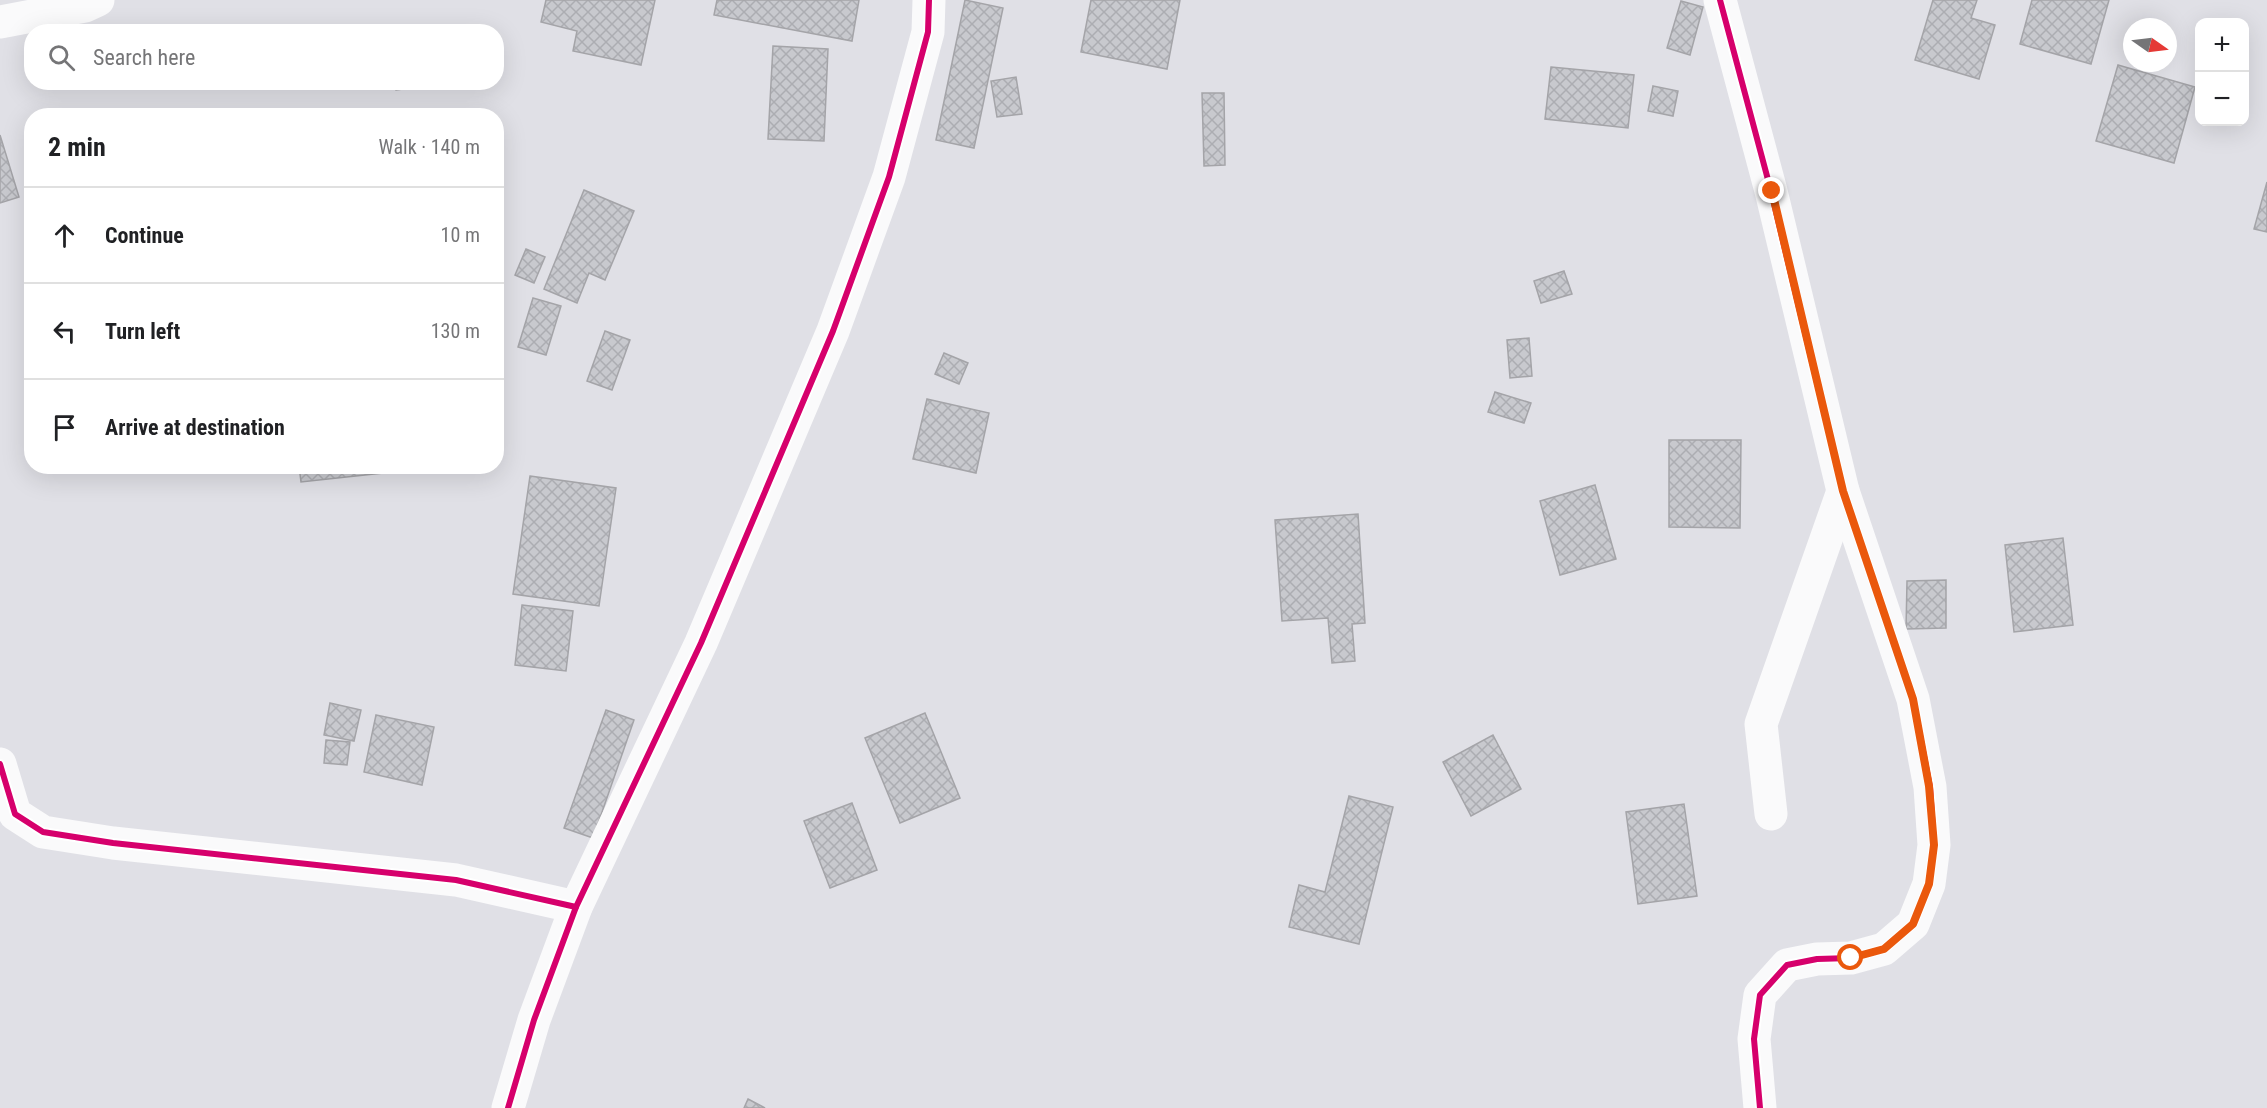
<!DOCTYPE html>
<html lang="en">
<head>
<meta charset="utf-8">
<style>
  body { margin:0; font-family:"Roboto Condensed",sans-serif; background:#f6f6f6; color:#202124 }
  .controls { position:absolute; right:18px; top:18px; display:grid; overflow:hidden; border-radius:12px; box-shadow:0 6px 24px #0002 }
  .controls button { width:54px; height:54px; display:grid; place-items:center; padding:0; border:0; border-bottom:2px solid #e0e0e0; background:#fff; color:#202124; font:30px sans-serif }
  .compass { position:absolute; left:2123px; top:18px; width:54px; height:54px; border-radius:50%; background:#fff; box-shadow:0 6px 24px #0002; rotate:104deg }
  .stop { position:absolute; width:18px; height:18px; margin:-14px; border:4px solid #ea580c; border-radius:50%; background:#fff }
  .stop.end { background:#ea580c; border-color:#fff; box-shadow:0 2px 6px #0008 }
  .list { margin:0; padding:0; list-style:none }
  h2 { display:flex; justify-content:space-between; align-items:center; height:78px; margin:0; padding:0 24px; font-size:26px }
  h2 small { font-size:20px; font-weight:400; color:#757577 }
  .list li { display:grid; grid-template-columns:39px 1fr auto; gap:18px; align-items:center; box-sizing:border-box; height:96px; padding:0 24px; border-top:2px solid #e0e0e0 }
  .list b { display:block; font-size:22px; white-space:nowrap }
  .list em { font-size:20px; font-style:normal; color:#757577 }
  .icon { flex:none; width:33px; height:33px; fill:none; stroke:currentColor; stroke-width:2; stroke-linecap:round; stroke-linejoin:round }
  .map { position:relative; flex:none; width:2267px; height:1108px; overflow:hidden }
  .search { position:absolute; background:#fff; box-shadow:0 6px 24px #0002; left:24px; top:24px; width:480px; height:66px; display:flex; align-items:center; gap:15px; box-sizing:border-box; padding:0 21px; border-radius:24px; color:#757577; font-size:22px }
  .panel { position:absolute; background:#fff; box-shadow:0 6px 24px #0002; left:24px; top:108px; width:480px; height:366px; border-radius:24px }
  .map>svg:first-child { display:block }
  .building { fill:url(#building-cross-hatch); stroke:#a4a4a8; stroke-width:1.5 }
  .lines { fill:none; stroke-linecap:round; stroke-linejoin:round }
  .minor { stroke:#fafafb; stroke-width:33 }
  .cycleway-casing { stroke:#fff; stroke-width:10 }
  .cycleway { stroke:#d6006c; stroke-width:6 }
  .route { stroke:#ea580c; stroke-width:8 }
</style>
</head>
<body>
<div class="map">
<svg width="2267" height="1108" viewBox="0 0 2267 1108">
  <defs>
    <pattern id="building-cross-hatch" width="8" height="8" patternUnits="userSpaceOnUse" patternTransform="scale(1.5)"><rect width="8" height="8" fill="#c8c9ce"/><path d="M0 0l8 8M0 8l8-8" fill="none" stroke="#acadb2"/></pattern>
  </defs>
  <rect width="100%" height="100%" fill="#e0e0e6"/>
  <g class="building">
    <polygon points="546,0 655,0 641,65 573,51 577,31 541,22"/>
    <polygon points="717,0 859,0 852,41 714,15"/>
    <polygon points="965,0 1003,8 974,148 936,140"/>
    <polygon points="1091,0 1180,0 1167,69 1081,52"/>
    <polygon points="1933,0 1977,0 1971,18 1995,25 1979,79 1915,60"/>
    <polygon points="2032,0 2109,0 2091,64 2020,44"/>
    <polygon points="1681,1 1703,7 1690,55 1667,48"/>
    <polygon points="773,46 828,49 824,141 768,139"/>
    <polygon points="2118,65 2195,87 2174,163 2096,141"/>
    <polygon points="1551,67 1634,75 1628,128 1545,119"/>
    <polygon points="1016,77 1022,114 997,117 991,81"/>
    <polygon points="394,82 418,82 418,87 396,90"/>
    <polygon points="1653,86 1678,91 1673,116 1648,111"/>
    <polygon points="1202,93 1224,93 1225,165 1204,166"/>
    <polygon points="0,135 19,197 0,203"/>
    <polygon points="32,149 32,181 28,150"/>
    <polygon points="2267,182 2267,232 2254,229"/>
    <polygon points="584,190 634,211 605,280 589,273 577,303 544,289"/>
    <polygon points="526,249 545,257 534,283 515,275"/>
    <polygon points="1564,271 1572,294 1541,303 1534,281"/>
    <polygon points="533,298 561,306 546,355 518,347"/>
    <polygon points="605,331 630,340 612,390 587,381"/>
    <polygon points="1529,338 1532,376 1510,378 1507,340"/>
    <polygon points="944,353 968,363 959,384 935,374"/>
    <polygon points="1495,392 1531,403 1524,423 1488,412"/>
    <polygon points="927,399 989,413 976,473 913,459"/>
    <polygon points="1669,440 1741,440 1740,528 1669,527"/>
    <polygon points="299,466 429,466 429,468 301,482"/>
    <polygon points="530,476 616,488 599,606 513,594"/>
    <polygon points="1595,485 1616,559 1560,575 1540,501"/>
    <polygon points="1358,514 1365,623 1352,624 1355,661 1332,663 1328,618 1282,621 1275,520"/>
    <polygon points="2063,538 2073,625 2014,632 2005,545"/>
    <polygon points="1946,580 1946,628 1906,629 1907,581"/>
    <polygon points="522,605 573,611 566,671 515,665"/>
    <polygon points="330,703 361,710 354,741 324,735"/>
    <polygon points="606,710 634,720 593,838 564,828"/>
    <polygon points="925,713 960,798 900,823 865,738"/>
    <polygon points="376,715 434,727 422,785 364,772"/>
    <polygon points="1493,735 1521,789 1471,816 1443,762"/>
    <polygon points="326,740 350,742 347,765 324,763"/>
    <polygon points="1349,796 1393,807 1359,944 1289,927 1299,885 1325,892"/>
    <polygon points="852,803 877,870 830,888 804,821"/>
    <polygon points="1684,804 1697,896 1638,904 1626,812"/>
    <polygon points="748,1099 765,1108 744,1108"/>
  </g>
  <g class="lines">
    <g class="minor">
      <polyline points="1720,0 1771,191 1843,491 1913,699 1930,787 1934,845 1929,884 1913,924 1884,949 1851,958 1817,959 1787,965 1760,995 1754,1039 1760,1108"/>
      <polyline points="0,22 85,6 98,0"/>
      <polyline points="0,764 15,814 43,832 113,843 456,880 576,907"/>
      <polyline points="1771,814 1761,724 1843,491"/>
      <polyline points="508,1108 534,1020 576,907 701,643 833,331 889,177 928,32 929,0"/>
    </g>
    <g class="cycleway-casing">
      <g id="cycleway">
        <polyline points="1720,0 1771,191 1843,491 1913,699 1930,787 1934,845 1929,884 1913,924 1884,949 1851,958 1817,959 1787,965 1760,995 1754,1039 1760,1108"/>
        <polyline points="0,764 15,814 43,832 113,843 456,880 576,907"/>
        <polyline points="508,1108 534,1020 576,907 701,643 833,331 889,177 928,32 929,0"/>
      </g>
    </g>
    <use href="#cycleway" class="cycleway"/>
  </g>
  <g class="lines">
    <polyline class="route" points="1772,191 1843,491 1913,699 1929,786 1934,845 1929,884 1913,924 1884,949 1851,958"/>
  </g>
</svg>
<div class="controls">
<button>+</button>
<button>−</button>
</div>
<svg class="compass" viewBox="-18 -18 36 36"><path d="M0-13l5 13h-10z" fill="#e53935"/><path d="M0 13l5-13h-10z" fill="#757577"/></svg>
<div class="stop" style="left:1851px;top:958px"></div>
<div class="stop end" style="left:1772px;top:191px"></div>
<div class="search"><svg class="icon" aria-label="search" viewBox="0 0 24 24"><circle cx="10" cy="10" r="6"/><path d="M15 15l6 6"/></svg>Search here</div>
<section class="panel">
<h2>2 min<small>Walk · 140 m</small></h2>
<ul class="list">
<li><svg class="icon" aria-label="ahead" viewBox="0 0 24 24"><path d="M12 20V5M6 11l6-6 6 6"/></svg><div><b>Continue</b></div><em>10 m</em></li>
<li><svg class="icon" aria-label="left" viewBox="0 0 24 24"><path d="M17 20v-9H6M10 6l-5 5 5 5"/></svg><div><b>Turn left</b></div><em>130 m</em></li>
<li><svg class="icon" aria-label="arrive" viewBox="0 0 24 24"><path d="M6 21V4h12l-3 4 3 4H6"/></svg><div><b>Arrive at destination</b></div></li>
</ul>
</section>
</div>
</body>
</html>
